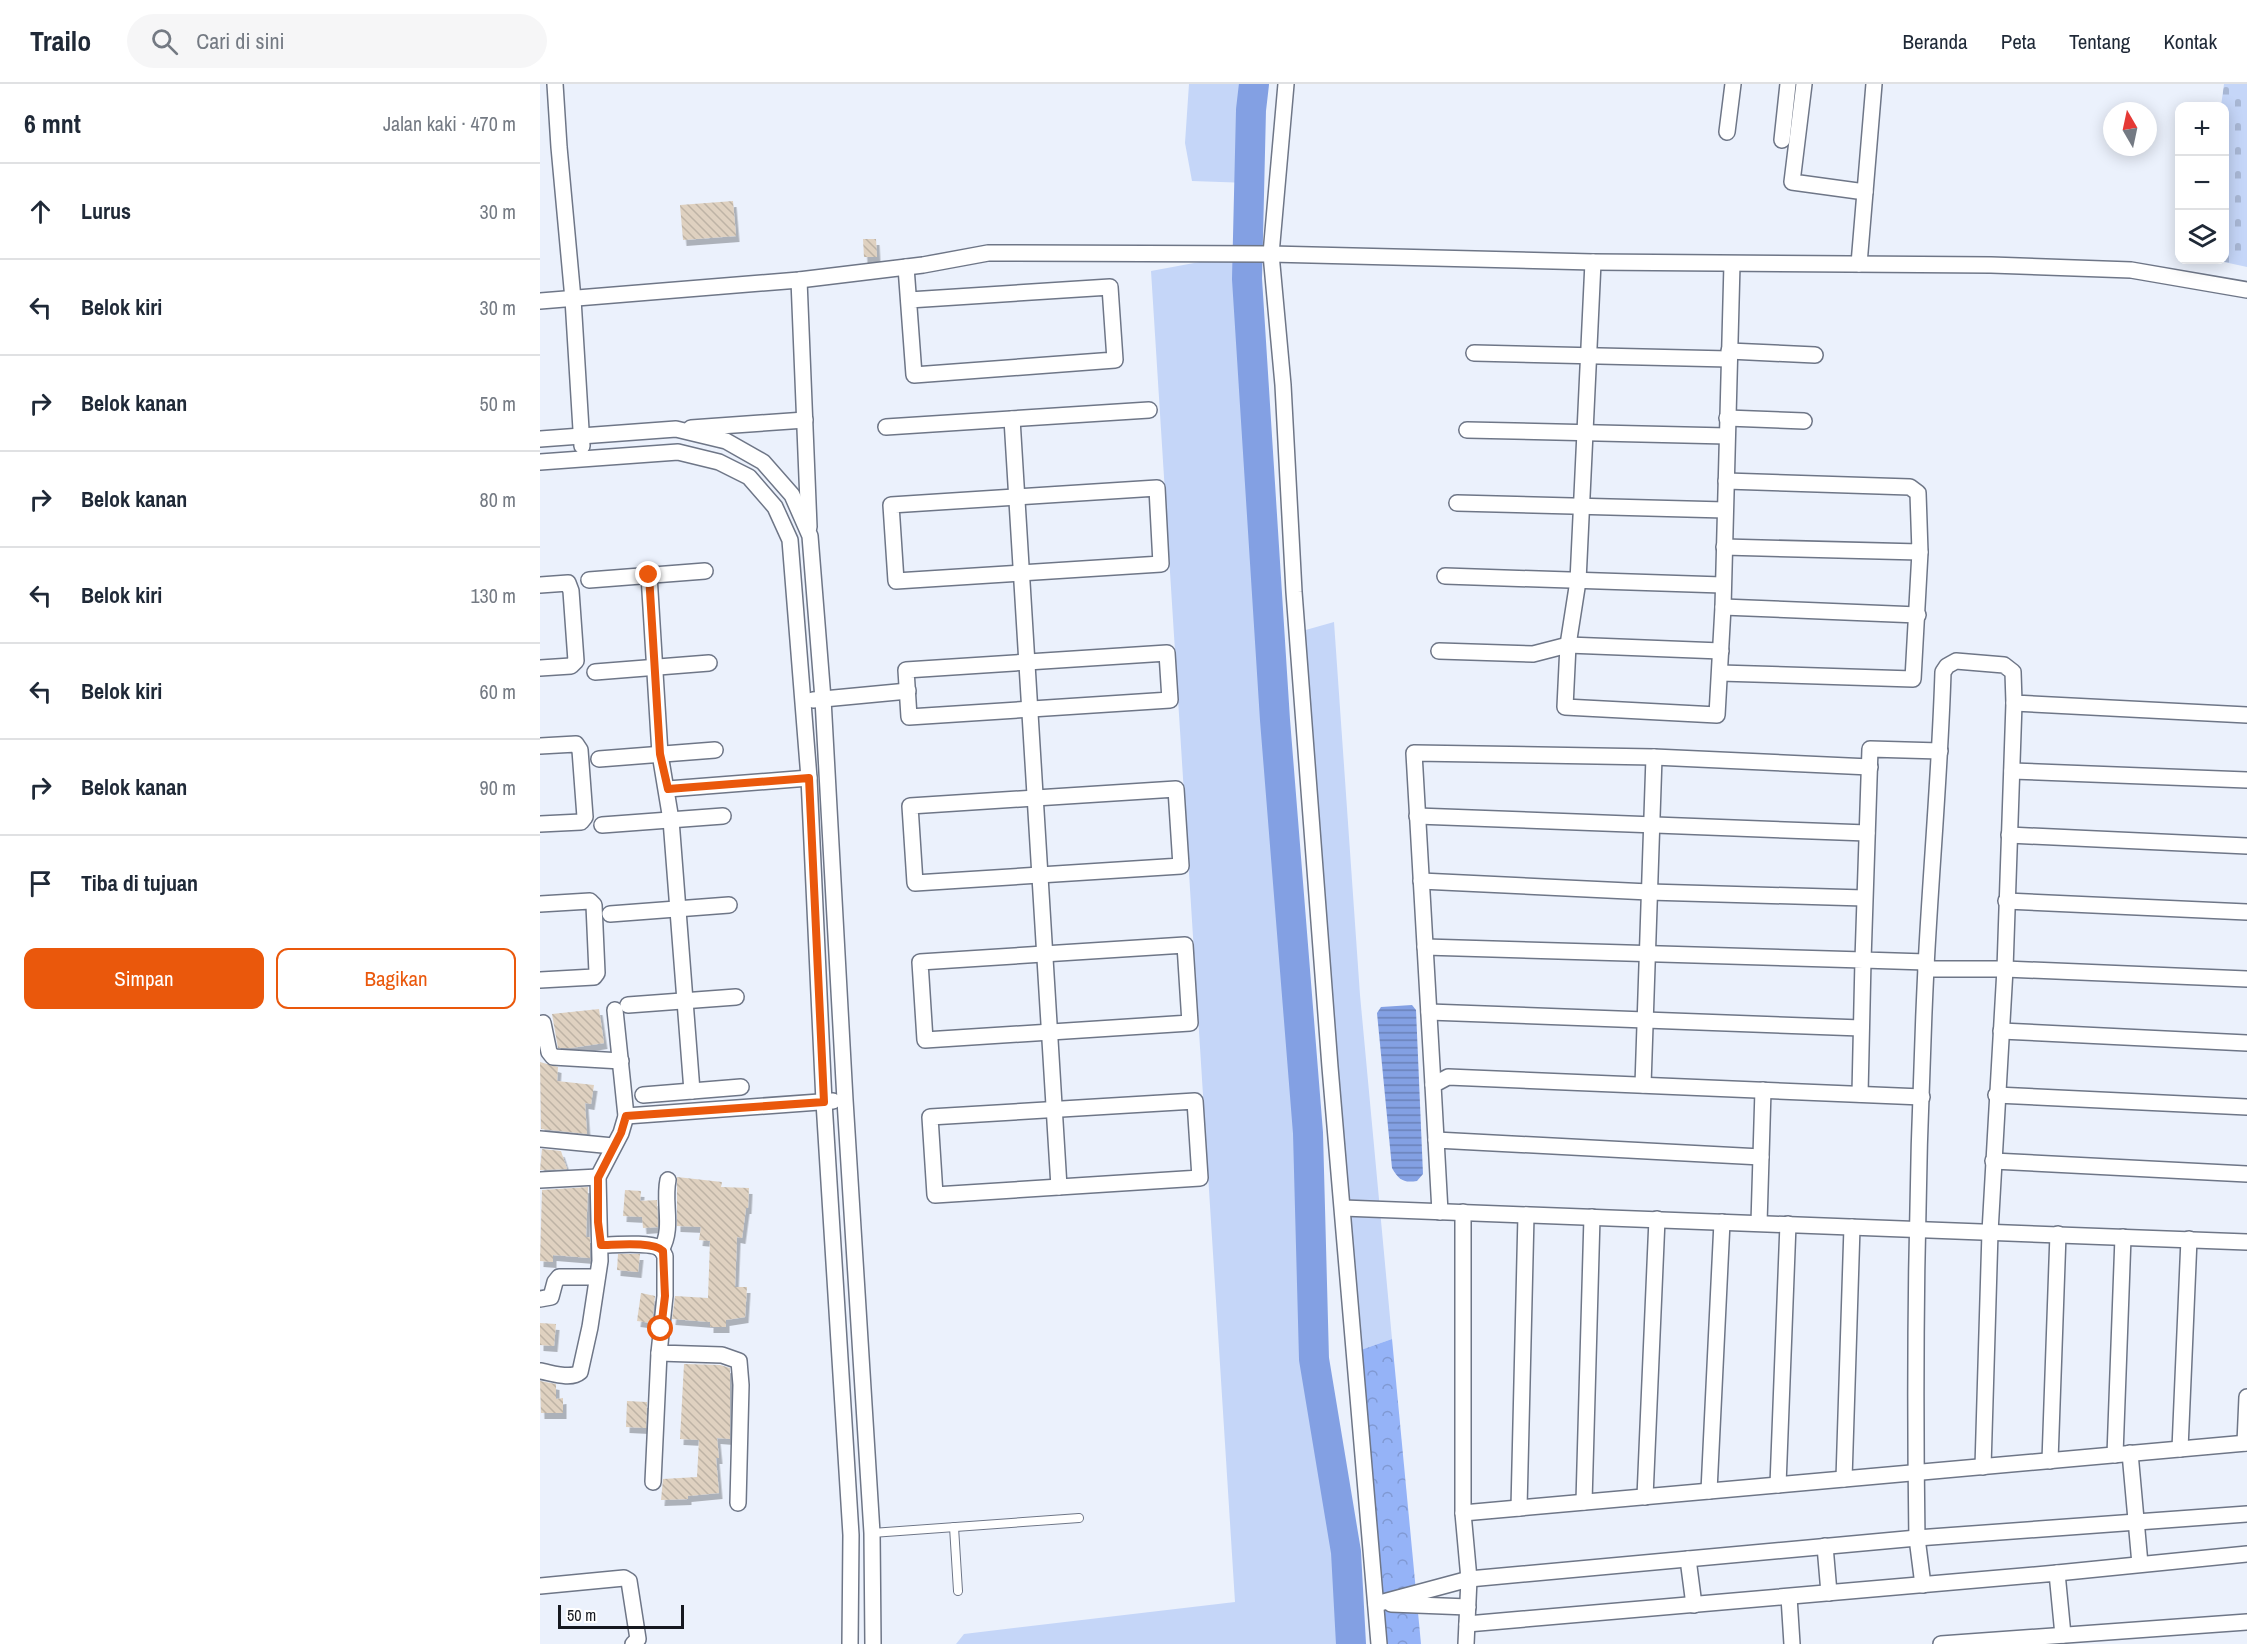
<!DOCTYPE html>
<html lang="id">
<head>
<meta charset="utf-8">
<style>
  body { margin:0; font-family:"Archivo Narrow",sans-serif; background:#f6f6f7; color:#1f2937 }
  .controls { position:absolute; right:18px; top:18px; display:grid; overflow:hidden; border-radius:12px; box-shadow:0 3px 15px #0003 }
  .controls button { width:54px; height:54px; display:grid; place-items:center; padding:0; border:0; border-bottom:2px solid #e0e1e3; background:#fff; color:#1f2937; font:30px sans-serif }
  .compass { position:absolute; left:1563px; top:18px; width:54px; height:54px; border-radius:50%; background:#fff; box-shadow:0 3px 15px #0003; rotate:351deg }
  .scale { position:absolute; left:18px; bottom:15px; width:126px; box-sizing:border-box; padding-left:6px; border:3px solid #15181f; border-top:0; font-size:16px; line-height:21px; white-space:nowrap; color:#15181f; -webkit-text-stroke:4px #fff; paint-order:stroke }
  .stop { position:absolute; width:18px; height:18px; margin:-14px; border:4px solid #ea580c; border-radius:50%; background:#fff }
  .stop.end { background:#ea580c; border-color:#fff; box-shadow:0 2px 6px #0008 }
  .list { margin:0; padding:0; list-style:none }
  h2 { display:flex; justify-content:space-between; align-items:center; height:78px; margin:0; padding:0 24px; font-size:26px }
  h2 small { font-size:20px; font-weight:400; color:#747a83 }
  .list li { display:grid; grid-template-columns:39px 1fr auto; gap:18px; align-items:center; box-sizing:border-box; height:96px; padding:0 24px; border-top:2px solid #e0e1e3 }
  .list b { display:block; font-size:22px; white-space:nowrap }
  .list em { font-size:20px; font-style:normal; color:#747a83 }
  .actions { display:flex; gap:12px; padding:18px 24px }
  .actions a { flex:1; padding:14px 0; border:2px solid #ea580c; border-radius:12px; text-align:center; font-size:21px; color:#ea580c }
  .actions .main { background:#ea580c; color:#fff }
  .icon { flex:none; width:33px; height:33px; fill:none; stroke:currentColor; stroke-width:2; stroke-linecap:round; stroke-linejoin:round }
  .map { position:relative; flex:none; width:1707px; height:1560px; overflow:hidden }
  header { display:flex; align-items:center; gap:36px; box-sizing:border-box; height:84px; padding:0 30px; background:#fff; border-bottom:2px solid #e0e1e3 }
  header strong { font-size:28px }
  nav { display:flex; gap:33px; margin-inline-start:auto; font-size:21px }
  .search { width:420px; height:54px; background:#f6f6f7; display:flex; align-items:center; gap:15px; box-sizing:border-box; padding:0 21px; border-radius:33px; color:#747a83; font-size:22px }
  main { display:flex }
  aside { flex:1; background:#fff }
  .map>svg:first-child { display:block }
  .green { fill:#c5d6f8 }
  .forest { fill:url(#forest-crowns) }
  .cemetery { fill:url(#cemetery-stones) }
  .water { fill:url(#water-rules) }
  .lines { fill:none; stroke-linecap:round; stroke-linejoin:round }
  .river { stroke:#83a0e3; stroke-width:30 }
  .building { fill:url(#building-back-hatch); filter:url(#shadow) }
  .lane-casing { stroke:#6e7687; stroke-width:10 }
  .street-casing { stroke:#6e7687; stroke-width:18 }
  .lane { stroke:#fff; stroke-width:8 }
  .street { stroke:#fff; stroke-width:15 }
  .route { stroke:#ea580c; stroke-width:8 }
</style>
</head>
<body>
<header>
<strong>Trailo</strong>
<div class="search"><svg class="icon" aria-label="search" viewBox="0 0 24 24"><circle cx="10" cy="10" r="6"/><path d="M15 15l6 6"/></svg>Cari di sini</div>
<nav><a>Beranda</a><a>Peta</a><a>Tentang</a><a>Kontak</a></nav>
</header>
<main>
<aside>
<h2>6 mnt<small>Jalan kaki · 470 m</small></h2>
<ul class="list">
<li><svg class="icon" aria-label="ahead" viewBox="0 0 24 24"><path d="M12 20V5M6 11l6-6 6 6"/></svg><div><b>Lurus</b></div><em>30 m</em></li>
<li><svg class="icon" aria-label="left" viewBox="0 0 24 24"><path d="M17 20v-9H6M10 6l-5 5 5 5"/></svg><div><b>Belok kiri</b></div><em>30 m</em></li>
<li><svg class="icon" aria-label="right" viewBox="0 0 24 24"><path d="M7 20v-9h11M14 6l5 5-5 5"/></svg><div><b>Belok kanan</b></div><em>50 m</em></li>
<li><svg class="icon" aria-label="right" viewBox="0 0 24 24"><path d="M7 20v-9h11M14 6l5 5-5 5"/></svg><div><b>Belok kanan</b></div><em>80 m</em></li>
<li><svg class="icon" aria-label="left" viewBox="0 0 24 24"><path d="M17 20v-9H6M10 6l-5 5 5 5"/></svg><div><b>Belok kiri</b></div><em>130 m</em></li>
<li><svg class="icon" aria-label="left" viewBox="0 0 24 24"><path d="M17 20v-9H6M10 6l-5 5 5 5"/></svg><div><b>Belok kiri</b></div><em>60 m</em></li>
<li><svg class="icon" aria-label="right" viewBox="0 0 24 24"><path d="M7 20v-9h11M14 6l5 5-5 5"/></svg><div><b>Belok kanan</b></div><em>90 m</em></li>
<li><svg class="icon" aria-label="arrive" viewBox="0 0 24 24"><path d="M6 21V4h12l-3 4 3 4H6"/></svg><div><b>Tiba di tujuan</b></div></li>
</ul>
<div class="actions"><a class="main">Simpan</a><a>Bagikan</a></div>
</aside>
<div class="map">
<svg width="1707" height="1560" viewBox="0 0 1707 1560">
  <defs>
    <pattern id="forest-crowns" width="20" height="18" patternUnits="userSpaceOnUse" patternTransform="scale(1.5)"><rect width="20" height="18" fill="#95b3f7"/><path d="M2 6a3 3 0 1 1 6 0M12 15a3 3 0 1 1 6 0" fill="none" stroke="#8099d3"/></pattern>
    <pattern id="cemetery-stones" width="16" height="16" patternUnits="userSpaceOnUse" patternTransform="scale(1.5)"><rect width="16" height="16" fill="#c5d6f8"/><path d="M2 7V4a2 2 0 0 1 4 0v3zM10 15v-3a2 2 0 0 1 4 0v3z" fill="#a8b7d4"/></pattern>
    <pattern id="water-rules" width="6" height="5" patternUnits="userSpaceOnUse" patternTransform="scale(1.5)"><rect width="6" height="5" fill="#83a0e3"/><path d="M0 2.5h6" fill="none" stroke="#6a81b7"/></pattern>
    <pattern id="building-back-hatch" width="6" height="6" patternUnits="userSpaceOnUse" patternTransform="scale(1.5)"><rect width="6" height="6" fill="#dfd1c0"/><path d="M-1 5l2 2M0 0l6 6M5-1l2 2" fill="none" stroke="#beb3a5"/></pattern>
    <filter id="shadow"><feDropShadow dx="3.5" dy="6" stdDeviation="0" flood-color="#0004"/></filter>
  </defs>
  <rect width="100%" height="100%" fill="#ebf1fc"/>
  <g class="green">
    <polygon points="649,0 714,0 711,26 709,99 652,97 645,59"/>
    <polygon points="708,169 707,195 730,561 768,1049 775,1281 806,1468 811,1560 416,1560 424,1550 695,1518 611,187"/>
    <polygon points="794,538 820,911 852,1255 815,1268 755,549"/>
  </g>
  <polygon class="forest" points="852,1255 881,1560 839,1560 815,1268"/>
  <polygon class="cemetery" points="1684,0 1707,0 1707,183 1675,176 1684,176 1684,22 1681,22"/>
  <path class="water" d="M872,921L876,926L883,1090L877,1097C863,1099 859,1096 852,1084L837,929L841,923Z"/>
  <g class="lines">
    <polyline class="river" points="714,0 711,26 707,195 735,636 768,1049 774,1275 806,1468 811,1560"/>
  </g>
  <g class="building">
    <polygon points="193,117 196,152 143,156 140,121"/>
    <polygon points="323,155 336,155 337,173 324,173"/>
    <polygon points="59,925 64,959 31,964 18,964 12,930"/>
    <polygon points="0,978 18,983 17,997 54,1001 51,1020 45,1019 47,1050 1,1045"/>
    <polygon points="2,1065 21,1067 27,1085 0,1086"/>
    <polygon points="137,1093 182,1098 181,1103 209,1104 208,1124 206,1124 202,1154 197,1153 195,1203 207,1203 205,1233 186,1236 186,1243 170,1243 170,1238 132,1235 135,1212 168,1214 170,1157 159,1156 161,1143 137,1142"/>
    <polygon points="48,1103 46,1153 50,1153 50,1174 13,1171 13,1178 0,1177 2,1106"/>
    <polygon points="85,1106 101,1107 100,1117 117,1116 118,1143 103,1144 102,1133 83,1132"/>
    <polygon points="78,1170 100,1170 98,1188 77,1186"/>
    <polygon points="101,1209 115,1212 112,1239 97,1237"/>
    <polygon points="0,1239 16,1240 14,1262 0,1261"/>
    <polygon points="144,1280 180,1281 190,1284 190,1355 177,1354 179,1374 176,1374 179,1409 148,1412 148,1415 121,1416 123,1395 157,1393 159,1356 140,1355"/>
    <polygon points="0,1297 16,1300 16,1315 23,1314 23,1329 1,1329"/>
    <polygon points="87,1317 107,1318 106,1344 86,1343"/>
  </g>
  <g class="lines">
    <g class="lane-casing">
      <g id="lane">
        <polyline points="414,1443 418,1507"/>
        <polyline points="332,1449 539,1434"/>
      </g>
    </g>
    <g class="street-casing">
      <g id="street">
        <polyline points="15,0 19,63 33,215 42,362"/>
        <polyline points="746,0 731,170 1053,178 1451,181 1591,186 1707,206"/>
        <polyline points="1264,0 1252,98 1325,108"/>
        <polyline points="1187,48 1193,0"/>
        <polyline points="1242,56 1248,0"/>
        <polyline points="1053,178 1038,497 1028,561 1025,623 1177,631 1183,523 1192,180"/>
        <polyline points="1319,180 1334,0"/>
        <polyline points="366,183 374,291 575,276 570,203 369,216"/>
        <polyline points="259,196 269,443"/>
        <polyline points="0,217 259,196 383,181 448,169 731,170 743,301 754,508 790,983 839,1560"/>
        <polyline points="1189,267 1275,271"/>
        <polyline points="934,269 1189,275"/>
        <polyline points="1187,334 1264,337"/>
        <polyline points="472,335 519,1103"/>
        <polyline points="346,343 609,326"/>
        <polyline points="151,344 265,336"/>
        <polyline points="927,346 1187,352"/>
        <polyline points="0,355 136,345 186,357 223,378 252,411 270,452 283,615 305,1016 332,1449 333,1560"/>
        <polyline points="0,378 138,368 179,378 209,393 235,423 250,456 269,694 284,1018 311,1451 310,1560"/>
        <polygon points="617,404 621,480 356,497 351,421"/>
        <polyline points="917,419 1185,426"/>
        <polyline points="1184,463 1380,468 1378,409 1370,403 1186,397"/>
        <polyline points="109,491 120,670 131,736 152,1007"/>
        <polyline points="905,492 1182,501"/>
        <polyline points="49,496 165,487"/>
        <polyline points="0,501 28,499 31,507 36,577 31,582 0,584"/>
        <polyline points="1183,523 1378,531"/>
        <polyline points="899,567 993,570 1028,561 1181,567"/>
        <polygon points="627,569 630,616 369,633 366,586"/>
        <polyline points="55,588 169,579"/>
        <polyline points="1180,589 1373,595 1380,468"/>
        <polyline points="273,616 368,607"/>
        <polyline points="0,662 36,660 40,666 45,733 41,738 0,740"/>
        <polyline points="59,675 175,666"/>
        <polyline points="1472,687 1707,696"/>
        <polyline points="128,705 269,694"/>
        <polygon points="636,705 641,782 375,799 370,722"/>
        <polyline points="877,732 1327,749"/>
        <polyline points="62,741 183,732"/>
        <polyline points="1469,751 1707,762"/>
        <polyline points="881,797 1109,808 1324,814"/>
        <polyline points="1466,817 1707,828"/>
        <polyline points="0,820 50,817 54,821 57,889 54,893 0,896"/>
        <polyline points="70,830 189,821"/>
        <polygon points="645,861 650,939 385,956 380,878"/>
        <polyline points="885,863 1323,876 1320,1010"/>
        <polyline points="1386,878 1323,876 1330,665 1400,667"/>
        <polyline points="1386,885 1465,885 1707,895"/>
        <polyline points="88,921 196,913"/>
        <polyline points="889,928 1321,944"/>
        <polyline points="3,939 9,968 13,973 81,977"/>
        <polyline points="1461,947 1707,959"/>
        <polyline points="893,1001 874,669 1114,673 1330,683"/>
        <polyline points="1103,1001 1114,673"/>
        <polyline points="103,1011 201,1003"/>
        <polyline points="1456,1011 1707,1023"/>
        <polygon points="655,1017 660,1094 395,1111 390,1033"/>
        <polyline points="86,1032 293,1017"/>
        <polyline points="0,1055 73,1062"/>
        <polyline points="896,1056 1221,1073"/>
        <polyline points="1453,1077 1707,1090"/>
        <polyline points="0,1096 58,1093"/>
        <polyline points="803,1124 1707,1158"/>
        <polyline points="900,1128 893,1001 908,993 1382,1013"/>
        <polyline points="923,1128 923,1429 929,1495 926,1560"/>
        <polyline points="1219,1139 1223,1006"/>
        <path d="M61,1161C74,1161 109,1158 119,1164C123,1166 123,1169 125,1172V1212L119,1269L182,1271L199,1277L201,1301L198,1419"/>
        <path d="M121,1166C134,1144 123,1119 128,1096"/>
        <polyline points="0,1215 11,1213 15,1198 19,1193 57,1193"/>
        <path d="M0,1287C12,1289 31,1296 40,1288L50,1243L60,1177L58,1093L81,1049L86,1032L75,926"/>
        <polyline points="1705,1359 1707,1313"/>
        <polyline points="1640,1365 1649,1155"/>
        <polyline points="1590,1369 1600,1480"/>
        <polyline points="1575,1371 1583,1153"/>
        <polyline points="1510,1377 1518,1150"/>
        <polyline points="1443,1383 1450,1148 1465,885 1474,619"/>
        <polyline points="1304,1395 1312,1143"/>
        <polyline points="113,1398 119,1269"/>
        <polyline points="1238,1401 1248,1140"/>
        <polyline points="1169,1407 1182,1138"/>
        <polyline points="1105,1413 1117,1135"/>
        <polyline points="1044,1418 1052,1133"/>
        <polyline points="979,1424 986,1131"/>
        <polyline points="923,1429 1707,1359"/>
        <polyline points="1285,1462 1289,1509"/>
        <polyline points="1148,1475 1154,1521"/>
        <polyline points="1517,1489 1707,1470"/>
        <path d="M1383,1501L1377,1454C1374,1264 1377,1073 1386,883C1391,785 1400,687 1403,588L1407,582L1416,577L1464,581L1473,588L1474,619L1707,631"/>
        <polyline points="0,1502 84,1494 89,1497 98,1555 93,1560"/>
        <polyline points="1249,1513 1252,1560"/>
        <polyline points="836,1520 929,1495 1377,1454 1707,1430"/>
        <polyline points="851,1520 928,1523"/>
        <polyline points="927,1540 1517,1489 1523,1551"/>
        <polyline points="1401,1560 1707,1538"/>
      </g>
    </g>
    <use href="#lane" class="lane"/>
    <use href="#street" class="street"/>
  </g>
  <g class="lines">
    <path class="route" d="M109,491L120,670L128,705L269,694L284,1018L86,1032L81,1049L58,1094V1138L61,1161C75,1161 113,1157 123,1167L125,1212L121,1245"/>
  </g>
</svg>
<div class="controls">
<button>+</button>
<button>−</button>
<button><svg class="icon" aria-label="layers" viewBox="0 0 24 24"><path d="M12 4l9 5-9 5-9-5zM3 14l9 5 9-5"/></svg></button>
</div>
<svg class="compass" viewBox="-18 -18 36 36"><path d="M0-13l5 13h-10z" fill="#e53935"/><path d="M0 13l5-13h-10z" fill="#747a83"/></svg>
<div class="scale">50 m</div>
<div class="stop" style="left:121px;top:1245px"></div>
<div class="stop end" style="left:109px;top:491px"></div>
</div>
</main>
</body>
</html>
